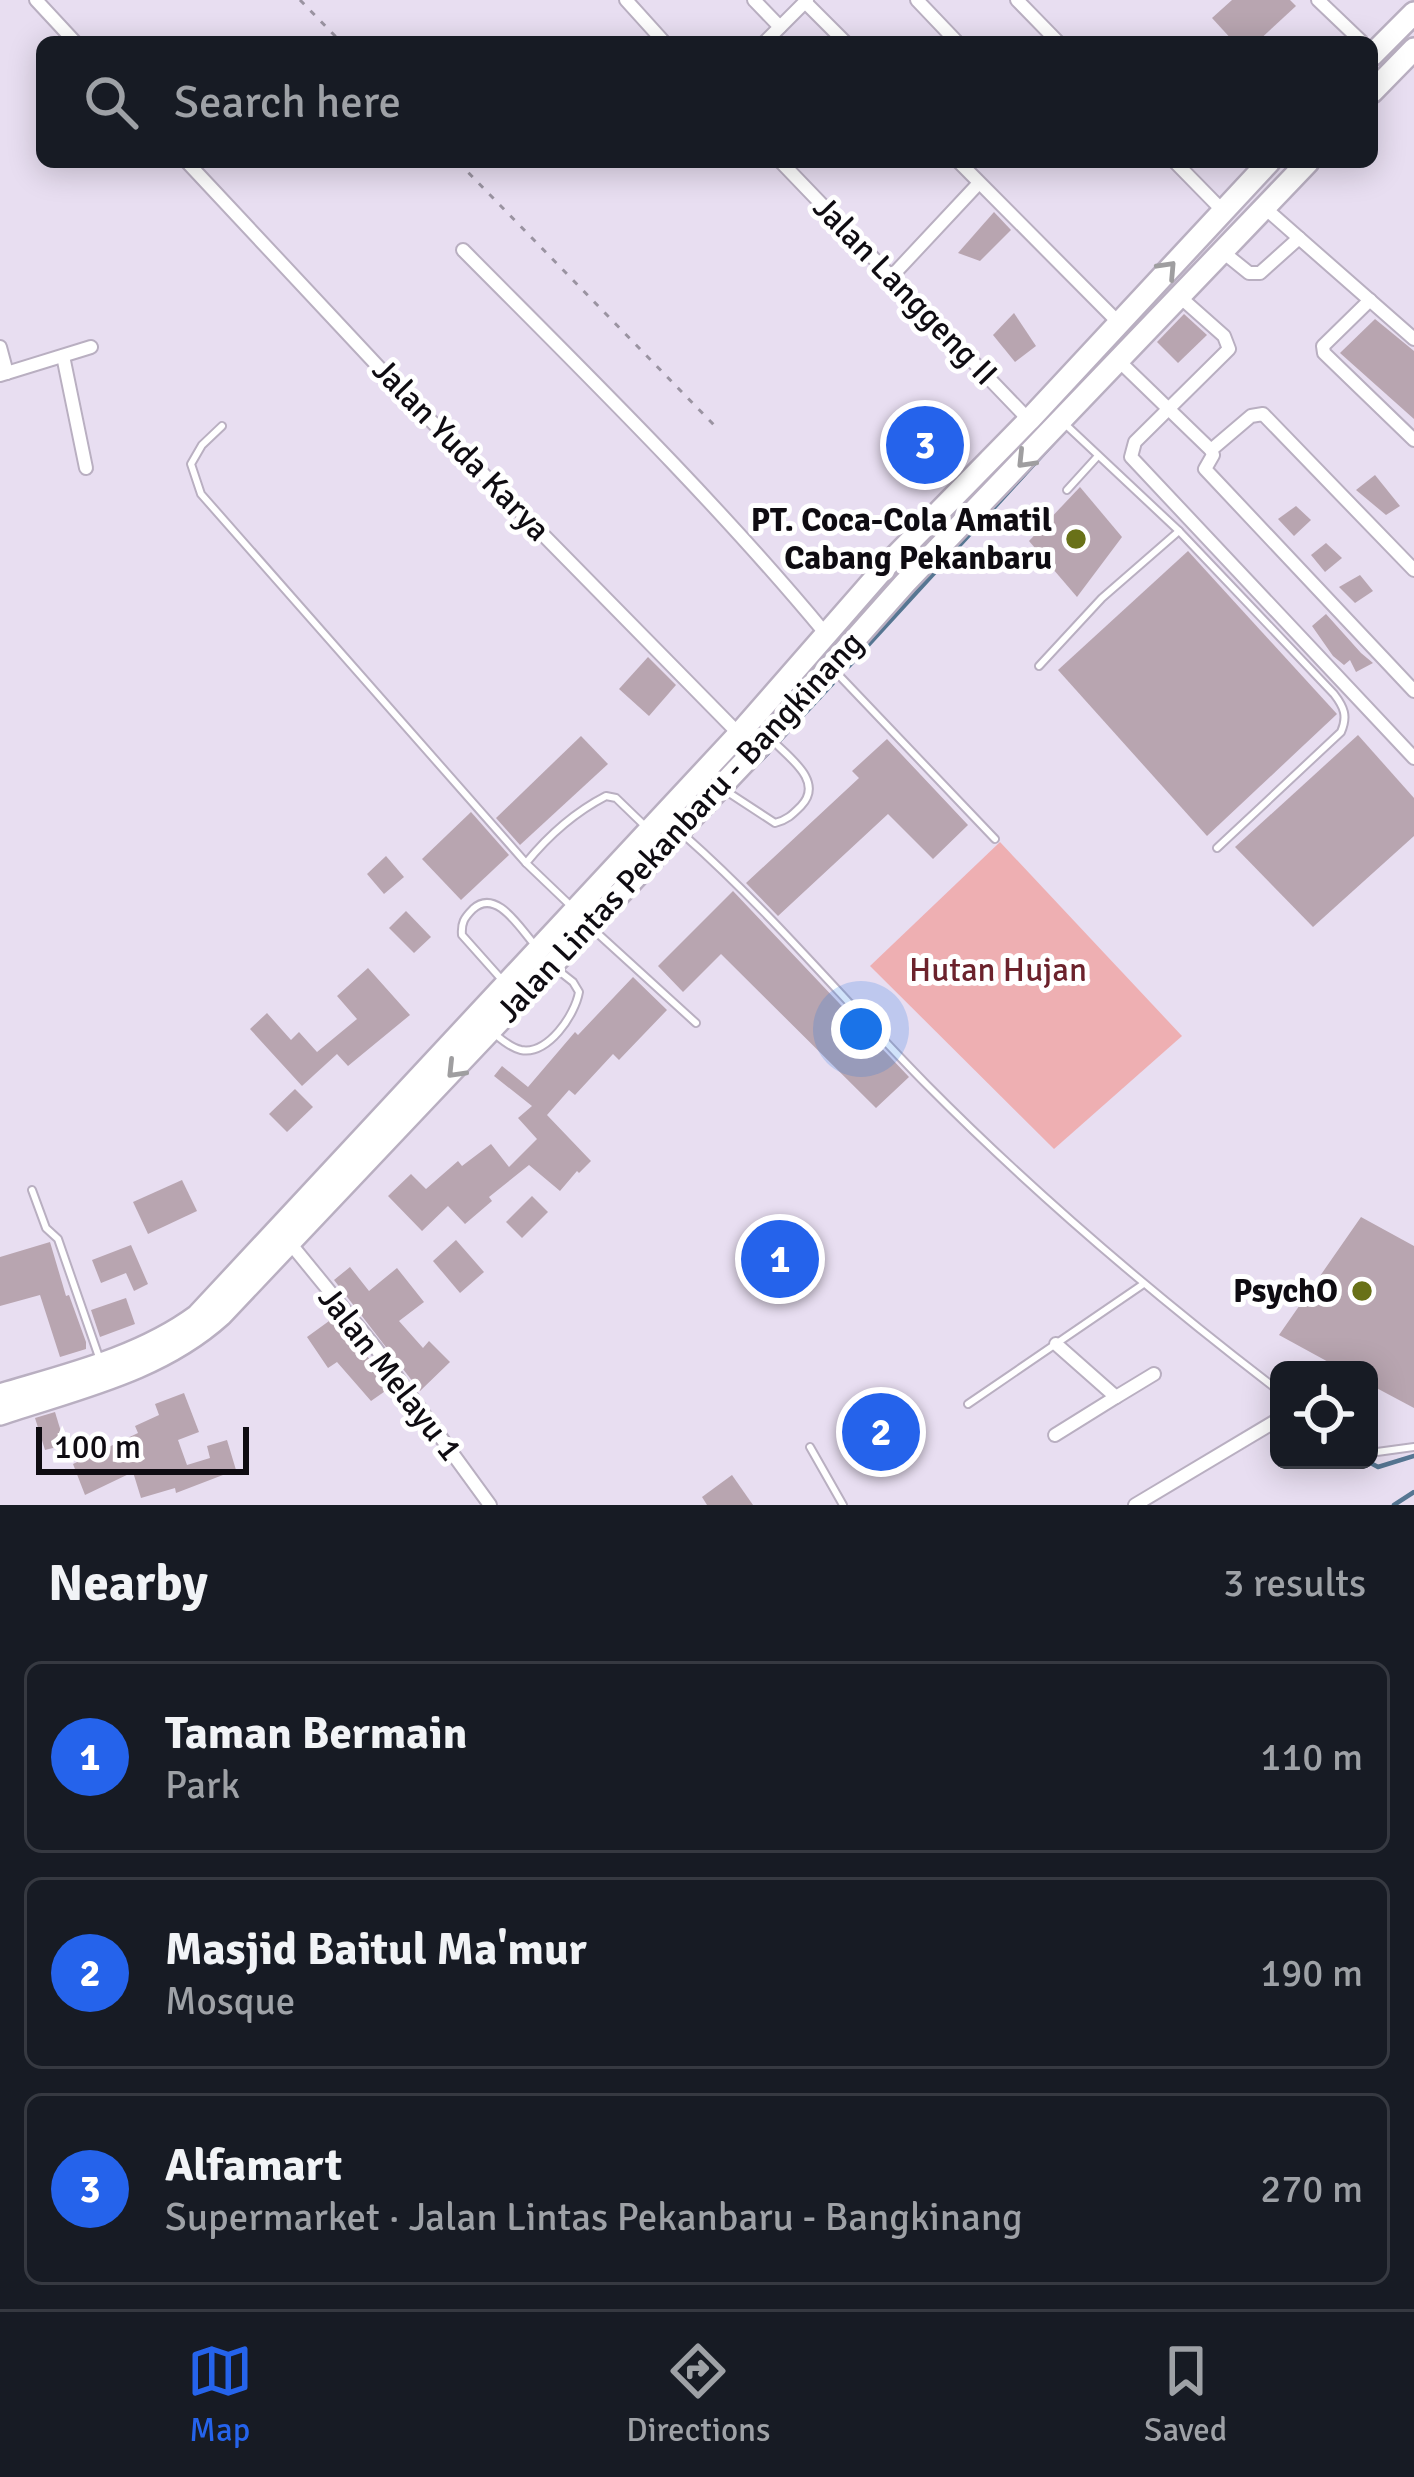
<!DOCTYPE html>
<html lang="en">
<head>
<meta charset="utf-8">
<style>
  body { margin:0; font-family:Signika,sans-serif; background:#20242c; color:#f1f3f6 }
  .controls { position:absolute; right:36px; bottom:36px; display:grid; overflow:hidden; border-radius:18px; box-shadow:0 6px 30px #0003 }
  .controls button { width:108px; height:108px; display:grid; place-items:center; padding:0; border:0; border-bottom:3px solid #363941; background:#171b24; color:#f1f3f6; font:60px sans-serif }
  .scale { position:absolute; left:36px; bottom:30px; width:213px; box-sizing:border-box; padding-left:12px; border:6px solid #0f0c12; border-top:0; font-size:33px; line-height:42px; white-space:nowrap; color:#0f0c12; -webkit-text-stroke:9px #fff; paint-order:stroke }
  .you { position:absolute; left:861px; top:1029px; width:42px; height:42px; margin:-30px; border:9px solid #fff; border-radius:50%; background:#1a73e8; box-shadow:0 0 0 18px #1a73e833 }
  .badge { display:grid; place-items:center; width:78px; height:78px; border-radius:50%; background:#2563eb; color:#fff; font-size:39px; font-weight:700 }
  .pin { position:absolute; translate:-50% -50%; border:6px solid #fff; box-shadow:0 3px 12px #0006 }
  .list { margin:0; padding:0; list-style:none }
  h2 { display:flex; justify-content:space-between; align-items:center; height:156px; margin:0; padding:0 48px; font-size:51px }
  h2 small { font-size:39px; font-weight:400; color:#9ea1a6 }
  .list li { display:grid; grid-template-columns:78px 1fr auto; gap:36px; align-items:center; box-sizing:border-box; height:192px; margin:0 24px 24px; padding:0 24px; border:3px solid #363941; border-radius:18px }
  .list b { display:block; font-size:45px; white-space:nowrap }
  .list p { margin:0; font-size:39px; white-space:nowrap; color:#9ea1a6 }
  .list em { font-size:39px; font-style:normal; color:#9ea1a6 }
  .icon { flex:none; width:66px; height:66px; fill:none; stroke:currentColor; stroke-width:2; stroke-linecap:round; stroke-linejoin:round }
  .map { position:relative; flex:none; width:1414px; height:1505px; overflow:hidden }
  .search { position:absolute; background:#171b24; box-shadow:0 6px 30px #0003; left:36px; right:36px; top:36px; height:132px; display:flex; align-items:center; gap:30px; box-sizing:border-box; padding:0 42px; border-radius:18px; color:#9ea1a6; font-size:45px }
  .sheet { height:804px; background:#171b24 }
  nav { display:flex; justify-content:space-around; align-items:center; box-sizing:border-box; height:168px; border-top:3px solid #363941; background:#171b24; font-size:33px; color:#9ea1a6 }
  nav a { display:grid; justify-items:center; gap:6px }
  nav .on { color:#2563eb }
  .map>svg:first-child { display:block }
  .green { fill:#eeafb2 }
  .lines { fill:none; stroke-linecap:round; stroke-linejoin:round }
  .stream { stroke:#567692; stroke-width:4.5 }
  .building { fill:#b8a5b0 }
  .lane-casing { stroke:#b9afc1; stroke-width:10 }
  .street-casing { stroke:#b9afc1; stroke-width:16 }
  .highway-casing { stroke:#b9afc1; stroke-width:26 }
  .path { stroke:#9a93a1; stroke-width:3; stroke-dasharray:6 9; stroke-linecap:butt }
  .lane { stroke:#fff; stroke-width:6 }
  .street { stroke:#fff; stroke-width:12 }
  .highway { stroke:#fff; stroke-width:21 }
  .oneway { stroke:#9f9ea0 }
  .poi-dot { fill:#697118; stroke:#fff; stroke-width:4.5 }
  .labels { text-anchor:middle; dominant-baseline:central; stroke-width:10; stroke-linejoin:round; paint-order:stroke }
  .street-label { font-size:33px; fill:#0f0c12; stroke:#fff }
  .poi-label { font-size:33px; font-weight:bold; fill:#0f0c12; stroke:#fff; text-anchor:end }
  .park-label { font-size:33px; fill:#6c222c; stroke:#fff }
</style>
</head>
<body>
<div class="map">
<svg width="1414" height="1505" viewBox="0 0 1414 1505">
  <rect width="100%" height="100%" fill="#e8def1"/>
  <polygon class="green" points="1000,842 1182,1036 1054,1149 870,966"/>
  <g class="lines">
    <g class="stream">
      <polyline points="849,666 1056,440"/>
      <polyline points="780,740 833,683"/>
      <polyline points="754,767 768,753"/>
      <polyline points="1365,1460 1378,1467 1414,1456"/>
      <polyline points="1394,1505 1414,1492"/>
    </g>
  </g>
  <g class="building">
    <polygon points="1232,0 1290,0 1296,6 1257,42 1234,42 1212,18"/>
    <polygon points="994,212 1011,230 980,261 958,253"/>
    <polygon points="1014,313 1036,346 1015,362 993,335"/>
    <polygon points="1184,314 1207,335 1178,363 1157,342"/>
    <polygon points="1375,319 1414,351 1414,419 1340,353"/>
    <polygon points="1375,475 1400,506 1386,515 1356,490"/>
    <polygon points="1080,487 1122,537 1077,597 1029,541"/>
    <polygon points="1296,506 1311,520 1294,536 1278,519"/>
    <polygon points="1326,543 1342,558 1325,572 1311,555"/>
    <polygon points="1188,551 1337,714 1207,836 1058,670"/>
    <polygon points="1360,575 1373,591 1355,603 1339,587"/>
    <polygon points="1326,614 1361,653 1373,663 1356,672 1350,660 1344,665 1333,656 1312,626"/>
    <polygon points="648,657 676,685 649,716 619,689"/>
    <polygon points="1358,735 1414,798 1414,836 1313,927 1235,847"/>
    <polygon points="581,736 608,764 520,845 496,818"/>
    <polygon points="887,739 968,825 933,859 888,814 778,916 746,883 859,778 852,771"/>
    <polygon points="471,812 509,855 461,900 422,859"/>
    <polygon points="386,856 404,877 384,894 367,874"/>
    <polygon points="733,891 909,1077 876,1108 721,954 683,992 658,966"/>
    <polygon points="406,911 431,937 414,953 389,928"/>
    <polygon points="368,968 410,1015 348,1066 337,1054 302,1086 250,1029 267,1013 291,1040 299,1032 317,1052 357,1019 337,996"/>
    <polygon points="633,977 667,1010 619,1060 613,1054 575,1095 569,1090 547,1115 591,1161 579,1173 577,1171 560,1191 529,1165 489,1197 492,1201 465,1224 448,1206 422,1231 388,1196 411,1174 426,1189 458,1161 462,1166 491,1144 509,1167 537,1139 518,1118 532,1106 494,1076 502,1066 528,1087 575,1032 578,1035"/>
    <polygon points="295,1089 313,1107 287,1132 269,1114"/>
    <polygon points="182,1180 197,1211 148,1234 133,1202"/>
    <polygon points="532,1196 548,1212 522,1238 506,1222"/>
    <polygon points="1361,1217 1414,1246 1414,1408 1369,1384 1369,1370 1343,1370 1279,1335"/>
    <polygon points="456,1240 484,1272 460,1293 433,1261"/>
    <polygon points="50,1242 66,1296 69,1295 86,1342 86,1349 60,1357 40,1295 0,1306 0,1257"/>
    <polygon points="131,1245 148,1284 134,1291 126,1273 101,1283 92,1260"/>
    <polygon points="350,1267 369,1291 397,1268 424,1302 399,1321 423,1348 429,1341 450,1362 420,1391 334,1280"/>
    <polygon points="126,1298 135,1324 100,1337 91,1310"/>
    <polygon points="336,1316 391,1387 371,1401 337,1362 328,1368 307,1337"/>
    <polygon points="184,1393 199,1432 178,1440 187,1465 210,1458 207,1446 227,1440 236,1470 176,1493 175,1488 141,1498 133,1472 85,1495 73,1464 138,1433 135,1426 159,1415 155,1404"/>
    <polygon points="55,1412 65,1445 45,1450 35,1418"/>
    <polygon points="732,1475 753,1505 707,1505 702,1497"/>
  </g>
  <g class="lines">
    <g class="lane-casing">
      <g id="lane">
        <polyline points="222,426 202,445 191,464 201,494 526,863"/>
        <polyline points="1067,490 1097,457"/>
        <path d="M1179,531L1334,694C1344,707 1348,716 1341,732L1217,848"/>
        <polyline points="1039,666 1102,598 1179,531 1065,424"/>
        <polyline points="832,668 995,839"/>
        <path d="M723,789L775,823C787,820 792,815 801,806C825,781 788,757 771,739"/>
        <path d="M685,836C772,913 846,1003 927,1085C1037,1196 1155,1296 1279,1391"/>
        <path d="M572,907L526,863C548,836 575,812 606,796L616,798L646,827"/>
        <polyline points="595,931 696,1023"/>
        <path d="M503,981L462,935C461,923 464,918 473,909C496,888 519,927 534,944"/>
        <path d="M496,1035C503,1041 512,1048 521,1050C548,1055 575,1015 579,992L573,982L554,967"/>
        <polyline points="32,1190 46,1228 58,1239 100,1360"/>
        <polyline points="968,1404 1142,1285"/>
        <polyline points="810,1447 843,1505"/>
        <polyline points="1369,1448 1377,1452 1414,1447"/>
      </g>
    </g>
    <g class="street-casing">
      <g id="street">
        <polyline points="36,0 75,42"/>
        <polyline points="626,0 664,42"/>
        <polyline points="754,0 780,27"/>
        <polyline points="917,0 957,42"/>
        <polyline points="1017,0 1058,42"/>
        <polyline points="1318,0 1362,42"/>
        <polyline points="805,2 845,42"/>
        <polyline points="765,42 807,0"/>
        <polyline points="187,162 388,377 739,734"/>
        <polyline points="781,162 1029,420"/>
        <polyline points="959,162 1118,322"/>
        <polyline points="1175,162 1222,210"/>
        <polyline points="1265,208 1299,238"/>
        <path d="M463,250C587,375 713,498 825,633"/>
        <polyline points="1223,252 1249,273 1260,273 1299,238 1414,339"/>
        <polyline points="892,276 979,183"/>
        <polyline points="1180,297 1224,336 1229,349 1135,442 1131,457 1414,758"/>
        <polyline points="1370,300 1323,346 1324,353 1414,440"/>
        <polyline points="0,347 7,373"/>
        <polyline points="63,356 86,468"/>
        <polyline points="1119,361 1211,450"/>
        <polyline points="0,375 91,347"/>
        <polyline points="1414,570 1263,414 1251,416 1211,450 1213,455 1205,469 1414,691"/>
        <polyline points="290,1243 375,1347 490,1505"/>
        <polyline points="1056,1344 1116,1397 1154,1374"/>
        <polyline points="1055,1435 1116,1397"/>
        <polyline points="1135,1505 1279,1419"/>
      </g>
    </g>
    <g class="highway-casing">
      <g id="highway">
        <polyline points="1372,55 1414,13"/>
        <polyline points="1372,92 1414,49"/>
        <path d="M0,1395C67,1375 140,1358 197,1316L739,734L885,567L1029,420L1269,162"/>
        <path d="M0,1414C77,1388 159,1371 221,1315L768,737L905,583L1308,162"/>
      </g>
    </g>
    <g class="path">
      <polyline points="300,0 341,42"/>
      <polyline points="458,162 715,426"/>
    </g>
    <use href="#lane" class="lane"/>
    <use href="#street" class="street"/>
    <use href="#highway" class="highway"/>
  </g>
  <defs><path id="oneway-chevron" d="M-2-3.5L2.5 0L-2 3.5" fill="none" stroke-width="1.6" stroke-linecap="round" stroke-linejoin="round" transform="scale(3)"/></defs>
  <g class="oneway">
    <use href="#oneway-chevron" transform="translate(1168 269) rotate(-47)"/>
    <use href="#oneway-chevron" transform="translate(1025 460) rotate(134)"/>
    <use href="#oneway-chevron" transform="translate(455 1070) rotate(134)"/>
  </g>
  <g class="poi-dot">
    <circle cx="1076" cy="539" r="12"/>
    <circle cx="1362" cy="1291" r="12"/>
  </g>
  <g class="labels">
    <g class="street-label">
      <text transform="translate(905 291) rotate(46)">Jalan Langgeng II</text>
      <text transform="translate(461 450) rotate(46)">Jalan Yuda Karya</text>
      <text transform="translate(680 827) rotate(-47)">Jalan Lintas Pekanbaru - Bangkinang</text>
      <text transform="translate(390 1374) rotate(52)">Jalan Melayu 1</text>
    </g>
    <g class="poi-label">
      <text x="1052" y="520">PT. Coca-Cola Amatil<tspan x="1052" dy="38">Cabang Pekanbaru</tspan></text>
      <text x="1338" y="1291">PsychO</text>
    </g>
    <g class="park-label">
      <text x="998" y="970">Hutan Hujan</text>
    </g>
  </g>
</svg>
<div class="controls">
<button><svg class="icon" aria-label="locate" viewBox="0 0 24 24"><circle cx="12" cy="12" r="6"/><path d="M12 2v4M12 18v4M2 12h4M18 12h4"/></svg></button>
</div>
<div class="scale">100 m</div>
<div class="you"></div>
<div class="pin badge" style="left:780px;top:1259px">1</div>
<div class="pin badge" style="left:881px;top:1432px">2</div>
<div class="pin badge" style="left:925px;top:445px">3</div>
<div class="search"><svg class="icon" aria-label="search" viewBox="0 0 24 24"><circle cx="10" cy="10" r="6"/><path d="M15 15l6 6"/></svg>Search here</div>
</div>
<section class="sheet">
<h2>Nearby<small>3 results</small></h2>
<ul class="list">
<li><span class="badge">1</span><div><b>Taman Bermain</b><p>Park</p></div><em>110 m</em></li>
<li><span class="badge">2</span><div><b>Masjid Baitul Ma'mur</b><p>Mosque</p></div><em>190 m</em></li>
<li><span class="badge">3</span><div><b>Alfamart</b><p>Supermarket · Jalan Lintas Pekanbaru - Bangkinang</p></div><em>270 m</em></li>
</ul>
</section>
<nav>
<a class="on"><svg class="icon" aria-label="map" viewBox="0 0 24 24"><path d="M3 6l6-2 6 2 6-2v14l-6 2-6-2-6 2zM9 4v14M15 6v14"/></svg>Map</a>
<a><svg class="icon" aria-label="directions" viewBox="0 0 24 24"><path d="M12 3l9 9-9 9-9-9zM9 14v-3h6M13 9l2 2-2 2"/></svg>Directions</a>
<a><svg class="icon" aria-label="saved" viewBox="0 0 24 24"><path d="M7 4h10v16l-5-4-5 4z"/></svg>Saved</a>
</nav>
</body>
</html>
